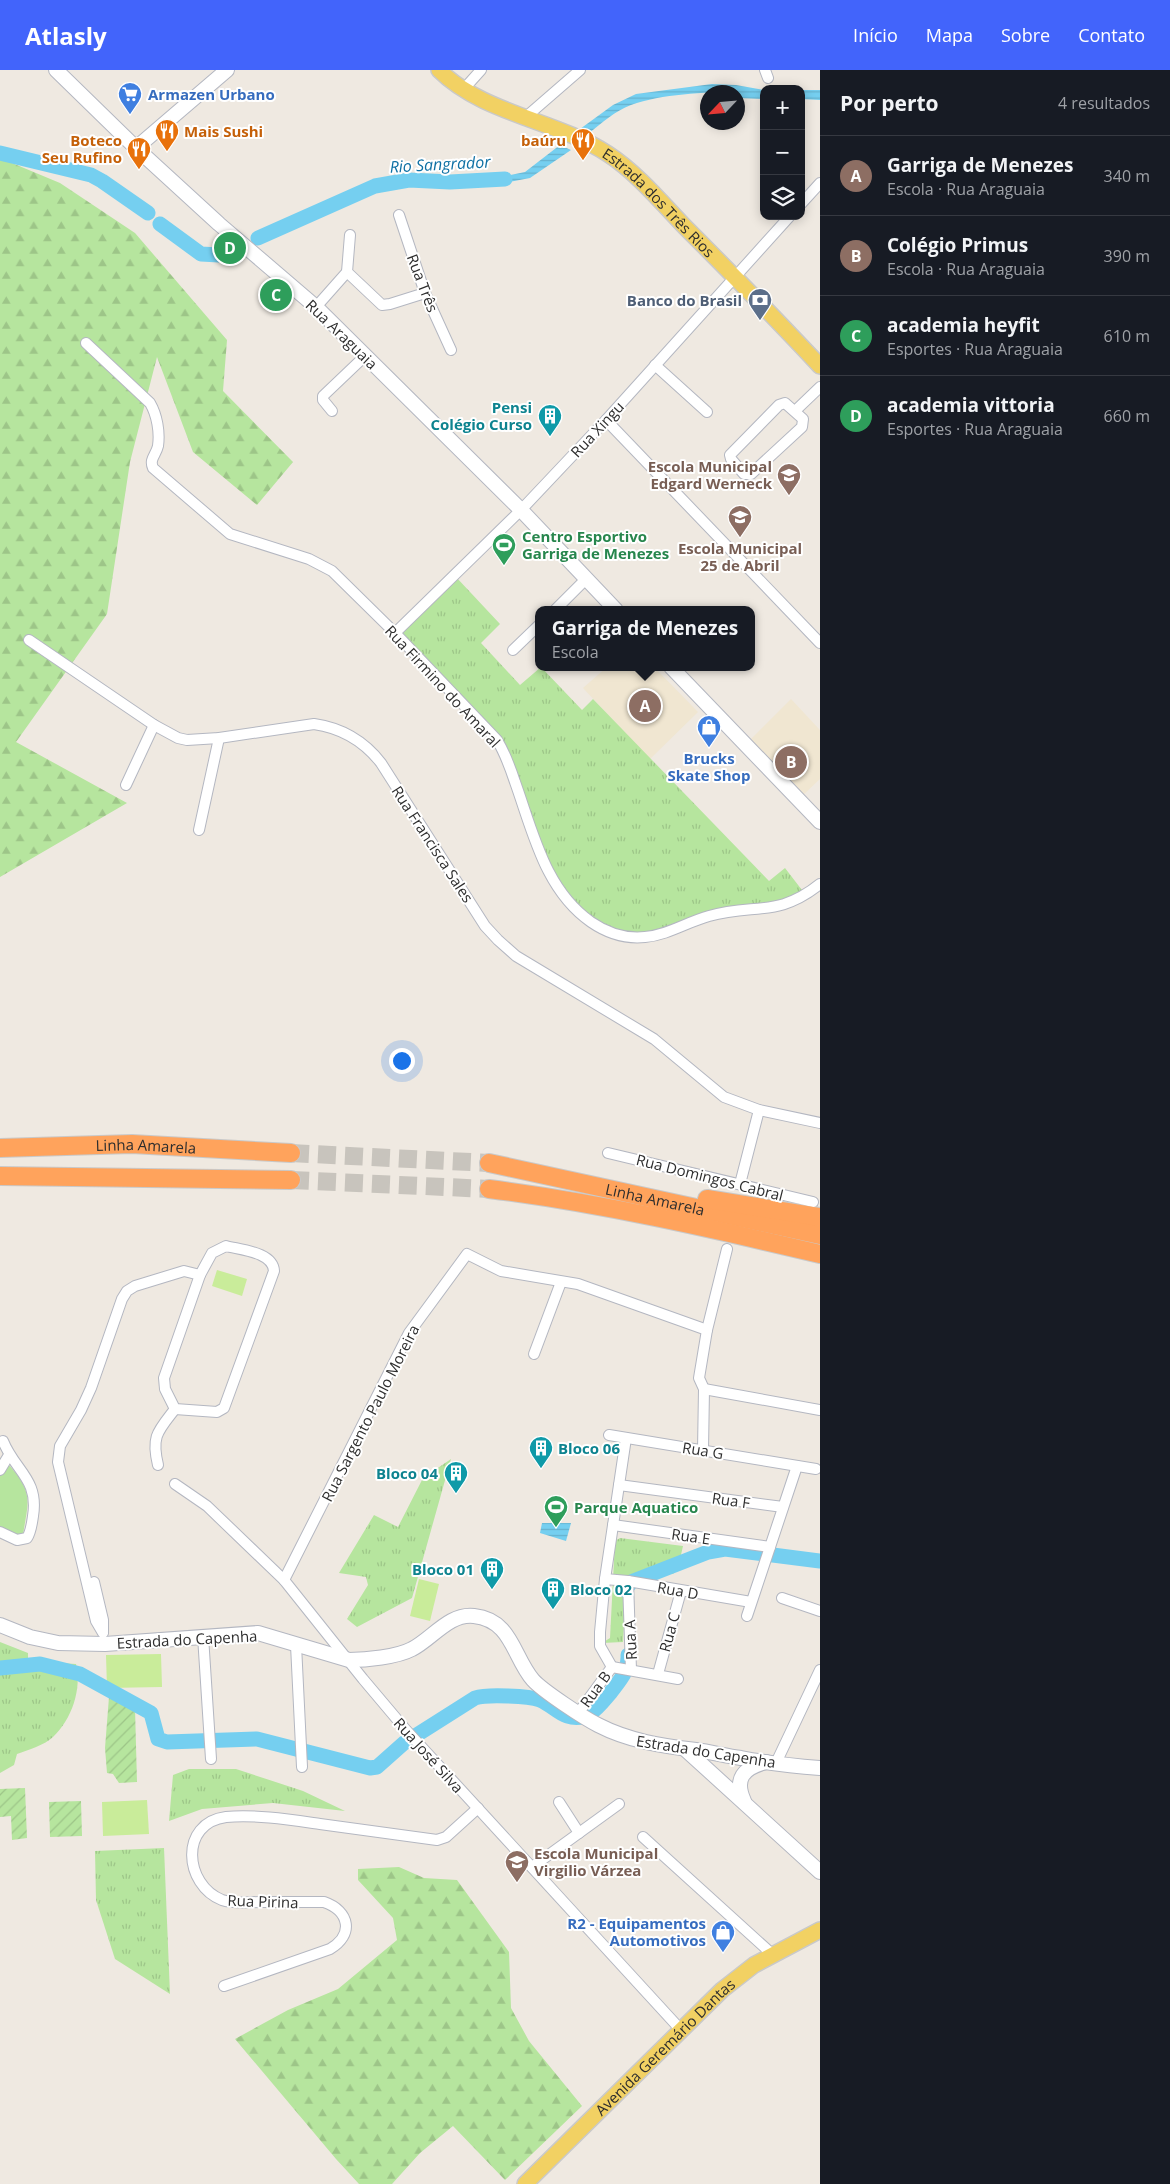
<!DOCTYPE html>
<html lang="pt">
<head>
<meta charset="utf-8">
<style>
  body { margin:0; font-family:"Open Sans",sans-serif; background:#242831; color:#f1f3f6 }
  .controls { position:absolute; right:15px; top:15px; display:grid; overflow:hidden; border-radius:10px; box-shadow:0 2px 12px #0003 }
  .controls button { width:45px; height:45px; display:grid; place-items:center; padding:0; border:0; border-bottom:1px solid #363941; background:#171b24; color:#f1f3f6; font:25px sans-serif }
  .compass { position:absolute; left:700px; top:15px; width:45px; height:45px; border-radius:50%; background:#171b24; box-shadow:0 2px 12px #0003; rotate:244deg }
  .you { position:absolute; left:401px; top:990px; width:18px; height:18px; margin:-12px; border:4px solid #fff; border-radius:50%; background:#1a73e8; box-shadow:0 0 0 8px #1a73e833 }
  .badge { display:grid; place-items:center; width:32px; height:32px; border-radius:50%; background:#4264fb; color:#fff; font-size:16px; font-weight:700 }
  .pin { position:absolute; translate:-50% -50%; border:2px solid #fff; box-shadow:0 1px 5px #0006 }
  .popup { position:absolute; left:535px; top:536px; width:220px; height:65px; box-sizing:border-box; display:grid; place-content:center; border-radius:10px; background:#171b24; filter:drop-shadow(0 1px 4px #0005); font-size:16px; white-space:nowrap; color:#9ea1a6 }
  .popup b { font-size:19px; color:#f1f3f6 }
  .popup::after { content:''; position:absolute; left:50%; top:100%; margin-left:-10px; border:10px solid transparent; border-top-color:#171b24 }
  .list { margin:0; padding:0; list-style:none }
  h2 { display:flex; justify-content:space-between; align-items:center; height:65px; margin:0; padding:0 20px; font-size:21px }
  h2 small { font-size:16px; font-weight:400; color:#9ea1a6 }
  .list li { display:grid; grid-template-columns:32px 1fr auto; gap:15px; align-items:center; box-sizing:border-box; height:80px; padding:0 20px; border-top:1px solid #363941 }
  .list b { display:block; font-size:19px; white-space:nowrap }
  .list p { margin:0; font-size:16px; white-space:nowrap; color:#9ea1a6 }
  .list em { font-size:16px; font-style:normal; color:#9ea1a6 }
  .icon { flex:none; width:28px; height:28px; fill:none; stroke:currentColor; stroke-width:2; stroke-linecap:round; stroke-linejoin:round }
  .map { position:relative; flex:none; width:820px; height:2114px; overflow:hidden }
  header { display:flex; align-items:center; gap:30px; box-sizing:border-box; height:70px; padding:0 25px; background:#4264fb; color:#fff }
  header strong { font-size:24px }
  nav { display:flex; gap:28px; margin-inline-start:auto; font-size:18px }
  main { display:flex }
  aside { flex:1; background:#171b24 }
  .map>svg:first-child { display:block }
  .education { fill:#f0e6d1 }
  .grass { fill:url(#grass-tufts) }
  .forest { fill:url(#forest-firs) }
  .park { fill:#b6e59e }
  .garden { fill:url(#garden-furrows) }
  .pitch { fill:#c9ec9a }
  .water { fill:url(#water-rules) }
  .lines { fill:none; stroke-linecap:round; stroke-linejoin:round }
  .river { stroke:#75cff0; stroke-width:15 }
  .highway-tunnel { stroke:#c8c4bd; stroke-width:18; stroke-dasharray:18 9; stroke-linecap:butt }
  .street-casing { stroke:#b4b7c1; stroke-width:12 }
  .secondary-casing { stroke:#b4b7c1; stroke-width:16 }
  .primary-casing { stroke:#c9c9c9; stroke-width:18 }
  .highway-casing { stroke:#c9c9c9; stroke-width:20 }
  .street { stroke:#fff; stroke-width:10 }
  .secondary { stroke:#fff; stroke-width:14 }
  .primary { stroke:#f2d163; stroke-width:15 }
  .highway { stroke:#ffa35c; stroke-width:18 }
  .labels { text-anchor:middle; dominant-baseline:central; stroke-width:4; stroke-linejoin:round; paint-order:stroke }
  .shop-label { font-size:15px; font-weight:bold; fill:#366cbe; stroke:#fff; text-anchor:start }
  .food-label { font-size:15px; font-weight:bold; fill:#c56008; stroke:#fff; text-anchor:end }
  .street-label { font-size:15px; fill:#2e2e2e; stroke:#fff }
  .service-label { font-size:15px; font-weight:bold; fill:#4e5e75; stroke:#fff; text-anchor:end }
  .culture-label { font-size:15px; font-weight:bold; fill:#0d838f; stroke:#fff; text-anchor:end }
  .education-label { font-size:15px; font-weight:bold; fill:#785e54; stroke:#fff; text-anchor:end }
  .leisure-label { font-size:15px; font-weight:bold; fill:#27864d; stroke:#fff; text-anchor:start }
  .water-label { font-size:16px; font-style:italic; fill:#0d6fa3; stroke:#fff }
</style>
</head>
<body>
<header>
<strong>Atlasly</strong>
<nav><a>Início</a><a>Mapa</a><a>Sobre</a><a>Contato</a></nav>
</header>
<main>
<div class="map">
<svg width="820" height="2114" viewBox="0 0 820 2114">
  <defs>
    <pattern id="grass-tufts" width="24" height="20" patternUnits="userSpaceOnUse" patternTransform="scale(1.25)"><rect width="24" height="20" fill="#b6e59e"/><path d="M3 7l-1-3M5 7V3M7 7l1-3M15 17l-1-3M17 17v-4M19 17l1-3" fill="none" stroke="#9dc588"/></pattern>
    <pattern id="forest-firs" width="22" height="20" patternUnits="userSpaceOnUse" patternTransform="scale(1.25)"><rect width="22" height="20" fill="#b6e59e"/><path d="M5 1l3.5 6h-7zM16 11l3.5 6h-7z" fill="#9dc588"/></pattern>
    <pattern id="garden-furrows" width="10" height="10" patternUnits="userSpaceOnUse" patternTransform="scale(1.25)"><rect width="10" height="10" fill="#b6e59e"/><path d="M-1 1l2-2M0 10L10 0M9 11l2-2" fill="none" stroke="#9dc588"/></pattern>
    <pattern id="water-rules" width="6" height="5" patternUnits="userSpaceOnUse" patternTransform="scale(1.25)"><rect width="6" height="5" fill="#75cff0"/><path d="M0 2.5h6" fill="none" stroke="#66b2ce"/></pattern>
  </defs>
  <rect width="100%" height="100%" fill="#efe9e1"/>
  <g class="education">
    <polygon points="607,597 654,597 698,642 650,689 583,618"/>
    <polygon points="791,629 820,660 820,709 799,729 745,675"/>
  </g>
  <g class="grass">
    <polygon points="456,507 500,554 481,573 520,615 541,597 582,640 593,629 769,811 785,798 805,824 796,830 714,844 639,868 609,860 571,832 545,788 508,682 397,565"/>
    <polygon points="451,1389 412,1528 357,1557 347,1549 368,1515 366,1507 339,1503 374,1445 398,1457 423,1408"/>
    <polygon points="620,1468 683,1476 678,1498 673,1504 652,1504 626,1515 623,1572 602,1573 610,1568 615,1471"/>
    <path d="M0,1572L28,1583V1591L76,1594C82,1619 72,1649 53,1667C45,1675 28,1680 17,1684L14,1695L0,1703Z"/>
    <polygon points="189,1699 236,1699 303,1721 345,1741 273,1733 202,1739 169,1751 173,1705"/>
    <polygon points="164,1778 170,1924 115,1889 96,1830 95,1781"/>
  </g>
  <g class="forest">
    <polygon points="0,88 60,113 135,163 227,270 223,321 293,392 257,435 193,382 157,287 130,392 107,544 16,672 127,733 0,807"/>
    <polygon points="399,1797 424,1808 457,1810 509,1882 511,1938 529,1971 582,2036 505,2110 453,2056 420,2083 392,2114 359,2114 336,2089 235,1969 288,1940 338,1919 397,1870 393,1848 358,1810 358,1799"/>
  </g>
  <path class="park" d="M7,1396H10C34,1424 28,1431 23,1465L20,1468L0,1460V1406Z"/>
  <g class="garden">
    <polygon points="109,1627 135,1638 137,1712 119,1713 113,1704 107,1703 105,1678"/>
    <polygon points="25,1718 27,1768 12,1770 11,1746 0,1747 0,1719"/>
    <polygon points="81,1731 82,1766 50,1767 49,1732"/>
  </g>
  <g class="pitch">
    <polygon points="217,1200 247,1209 242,1226 212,1216"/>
    <polygon points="419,1509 439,1514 430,1551 410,1546"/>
    <polygon points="161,1584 162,1617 107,1618 106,1585"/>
    <polygon points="147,1730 149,1764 103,1766 102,1732"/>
  </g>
  <g class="water">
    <path d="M712,14L736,15L764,20V29L738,28V22C704,22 662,24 631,35C615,41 602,53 589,63L580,59L613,35L636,24Z"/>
    <polygon points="801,20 820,20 820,30 801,29"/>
    <polygon points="560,75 571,80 530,108 509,112 485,110 525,102"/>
    <polygon points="542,1453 571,1453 566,1471 540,1463"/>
  </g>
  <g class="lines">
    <g class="river">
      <polyline points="0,83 91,105 102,111 148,143"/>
      <polyline points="160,154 201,184 219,185 232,179"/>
      <polyline points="258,168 375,116 409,110 450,112 505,109"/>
      <polyline points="625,1520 631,1512 708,1482 725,1479 820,1491"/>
      <path d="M0,1598L40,1594L80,1604L151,1643L158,1669L167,1672L257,1669L370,1698L377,1697L404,1673L475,1628C487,1624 529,1626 540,1630C550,1634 558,1643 567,1646C588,1653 599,1636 611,1622C620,1610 629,1601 628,1585"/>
    </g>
    <g class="highway-tunnel">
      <polyline points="291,1083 489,1093"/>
      <polyline points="291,1110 489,1119"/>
    </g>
    <g class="street-casing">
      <g id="street">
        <polyline points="765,0 768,8"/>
        <polyline points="463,20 481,0"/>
        <polyline points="527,46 580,0"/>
        <polyline points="801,134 820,113"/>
        <polyline points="399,145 425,223 451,280"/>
        <polyline points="350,165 347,202 382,235 390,234 425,223"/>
        <polyline points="316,237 347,202"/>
        <path d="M86,273L150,333C157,345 160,362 158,376C156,385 149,389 153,398L230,464L309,489L332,501L395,563L497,670C505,683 510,697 515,712C533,762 545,820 591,852C607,863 626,869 645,867C668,865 687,852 709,846C754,833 778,848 820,814"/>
        <polyline points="655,295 707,342"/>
        <polygon points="785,333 803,349 802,357 751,404 744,404 731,389 730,385 779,335"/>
        <polyline points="332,341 323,330 323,326 365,286"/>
        <polyline points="795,341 820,317"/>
        <polyline points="606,350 820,573"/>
        <polyline points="555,540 586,509"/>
        <polyline points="395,563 521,440 606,350 790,146"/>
        <path d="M29,570L154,655L178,668L187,670L219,668L314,654C342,658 364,671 381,693L485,856L498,870L516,886L654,969L724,1027L759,1040L820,1053"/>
        <polyline points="513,580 539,555"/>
        <polyline points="126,715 154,655"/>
        <polyline points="199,760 219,668"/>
        <polyline points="608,1083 813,1132"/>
        <polyline points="740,1114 759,1040"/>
        <path d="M226,1176C241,1180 273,1182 274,1201L224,1338L217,1342L175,1339L165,1319L164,1308L200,1205L212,1183Z"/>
        <polyline points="534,1284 561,1212"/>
        <polyline points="704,1319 820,1340"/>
        <polyline points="609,1365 816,1399"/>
        <polyline points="703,1380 704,1319 699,1308 707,1260 727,1179"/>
        <path d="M158,1395C151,1366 158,1361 175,1339"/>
        <polyline points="0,1400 9,1385"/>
        <polyline points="175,1414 207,1436 284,1510 363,1609 406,1660 681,1960"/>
        <polyline points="619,1415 783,1437"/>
        <polyline points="613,1455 770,1477"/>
        <path d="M0,1462L17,1470L27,1468C31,1462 32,1453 33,1446C39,1409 15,1401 3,1371"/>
        <polyline points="605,1509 628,1511 751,1532"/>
        <polyline points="284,1510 409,1263 467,1184 501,1201 578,1214 707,1260"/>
        <polyline points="628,1511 631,1600"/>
        <polyline points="94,1512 103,1550 103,1561"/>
        <polyline points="782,1528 820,1541"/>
        <polyline points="747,1546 797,1396"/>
        <polyline points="103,1563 96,1551 58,1392 60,1376 81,1340 91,1318 122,1229 127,1221 135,1216 184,1201 200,1205"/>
        <polyline points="203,1566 211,1689"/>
        <polyline points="296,1575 302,1697"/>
        <polyline points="612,1597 678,1609"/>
        <polyline points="658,1604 681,1521"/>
        <polyline points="579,1642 612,1597 600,1576 600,1562 605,1509 626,1368"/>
        <polyline points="776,1693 820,1600"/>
        <polyline points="559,1732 579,1763"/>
        <polyline points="643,1767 772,1884"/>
        <polyline points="532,1797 619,1734"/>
        <path d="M224,1916L330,1879C354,1865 350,1841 324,1832C303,1832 281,1832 260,1832C248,1832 234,1834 222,1830C184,1815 179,1753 226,1747C255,1744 292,1750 320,1754C359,1759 398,1765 437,1770L446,1767L478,1738"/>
      </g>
    </g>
    <g class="secondary-casing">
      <g id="secondary">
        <polyline points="56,0 136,78 219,154 316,237 521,440 616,540"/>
        <polyline points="136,78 227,0"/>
        <polyline points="671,597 820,752"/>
        <path d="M0,1555L30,1567L58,1573L105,1574L258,1563L349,1590C366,1590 397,1587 412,1579C432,1569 449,1543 474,1546C512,1550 513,1587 533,1610C543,1621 584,1648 598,1655C629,1671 662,1676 696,1680C711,1682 726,1686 741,1688C767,1693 794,1696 820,1698"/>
        <polyline points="686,1680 820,1802"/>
        <path d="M744,1731C734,1709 743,1698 766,1692"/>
      </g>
    </g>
    <g class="primary-casing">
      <g id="primary">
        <path id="s1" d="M439,0C483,44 556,50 608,84C637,103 661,132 685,157C731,203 776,249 820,296"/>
        <path id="s2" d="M525,2114L722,1920L754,1895L820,1860"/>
      </g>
    </g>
    <g class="highway-casing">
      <g id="highway">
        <path id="s3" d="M0,1078L132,1074L291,1083"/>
        <path id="s4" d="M489,1093L820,1165"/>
        <polyline points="0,1106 291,1110"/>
        <path d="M489,1119C601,1133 710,1158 820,1184"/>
        <polyline points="707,1129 820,1147"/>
      </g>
    </g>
    <use href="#street" class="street"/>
    <use href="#secondary" class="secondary"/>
    <use href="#primary" class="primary"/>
    <use href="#highway" class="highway"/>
  </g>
  <defs>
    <g id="supermarket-pin" transform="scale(1.25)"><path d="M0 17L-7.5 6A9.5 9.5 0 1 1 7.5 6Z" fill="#3f7fe0" stroke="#fff"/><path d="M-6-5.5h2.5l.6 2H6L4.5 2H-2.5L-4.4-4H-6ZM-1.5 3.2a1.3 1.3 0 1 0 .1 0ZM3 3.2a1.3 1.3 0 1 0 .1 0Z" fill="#fff"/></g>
    <g id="restaurant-pin" transform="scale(1.25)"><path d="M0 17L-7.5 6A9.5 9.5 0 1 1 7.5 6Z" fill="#e8710a" stroke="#fff"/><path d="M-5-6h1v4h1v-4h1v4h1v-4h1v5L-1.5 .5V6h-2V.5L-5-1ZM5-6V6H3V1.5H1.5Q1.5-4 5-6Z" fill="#fff"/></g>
    <g id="bank-pin" transform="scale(1.25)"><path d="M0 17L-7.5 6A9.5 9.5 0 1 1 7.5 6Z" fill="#5c6f8a" stroke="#fff"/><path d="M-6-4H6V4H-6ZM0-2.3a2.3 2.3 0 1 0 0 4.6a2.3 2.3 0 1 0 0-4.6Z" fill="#fff"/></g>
    <g id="building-pin" transform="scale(1.25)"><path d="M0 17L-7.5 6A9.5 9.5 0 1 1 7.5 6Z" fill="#0f9aa8" stroke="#fff"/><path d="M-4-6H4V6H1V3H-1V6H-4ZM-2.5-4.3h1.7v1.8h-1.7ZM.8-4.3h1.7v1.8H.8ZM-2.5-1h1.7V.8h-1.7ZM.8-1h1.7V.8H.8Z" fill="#fff"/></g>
    <g id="school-pin" transform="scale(1.25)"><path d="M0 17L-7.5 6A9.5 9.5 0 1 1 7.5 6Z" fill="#8d6e63" stroke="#fff"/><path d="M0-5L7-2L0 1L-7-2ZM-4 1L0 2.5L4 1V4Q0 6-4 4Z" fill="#fff"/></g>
    <g id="stadium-pin" transform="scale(1.25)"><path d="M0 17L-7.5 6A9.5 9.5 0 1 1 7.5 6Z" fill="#2e9e5b" stroke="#fff"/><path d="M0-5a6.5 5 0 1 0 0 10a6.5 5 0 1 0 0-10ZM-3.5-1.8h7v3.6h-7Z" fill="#fff"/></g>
    <g id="shop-pin" transform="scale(1.25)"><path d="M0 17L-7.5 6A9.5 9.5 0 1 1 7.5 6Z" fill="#3f7fe0" stroke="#fff"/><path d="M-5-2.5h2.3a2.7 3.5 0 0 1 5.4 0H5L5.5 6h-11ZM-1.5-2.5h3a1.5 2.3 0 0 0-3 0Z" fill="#fff"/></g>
  </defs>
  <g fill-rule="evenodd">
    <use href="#supermarket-pin" x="130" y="24"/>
    <use href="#restaurant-pin" x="167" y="61"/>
    <use href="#restaurant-pin" x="583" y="70"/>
    <use href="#restaurant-pin" x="139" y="79"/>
    <use href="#bank-pin" x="760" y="230"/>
    <use href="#building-pin" x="550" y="346"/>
    <use href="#school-pin" x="789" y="405"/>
    <use href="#school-pin" x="740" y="447"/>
    <use href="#stadium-pin" x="504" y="475"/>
    <use href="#shop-pin" x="709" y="657"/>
    <use href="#building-pin" x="541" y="1378"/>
    <use href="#building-pin" x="456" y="1403"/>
    <use href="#stadium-pin" x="556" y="1437"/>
    <use href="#building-pin" x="492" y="1499"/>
    <use href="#building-pin" x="553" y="1519"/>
    <use href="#school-pin" x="517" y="1792"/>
    <use href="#shop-pin" x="723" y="1862"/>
  </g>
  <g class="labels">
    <g class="shop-label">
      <text x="148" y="24">Armazen Urbano</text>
      <text x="709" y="688" text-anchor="middle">Brucks<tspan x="709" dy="17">Skate Shop</tspan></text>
      <text x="706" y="1853" text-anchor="end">R2 - Equipamentos<tspan x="706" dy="17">Automotivos</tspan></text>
    </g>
    <g class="food-label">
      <text x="184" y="61" text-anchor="start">Mais Sushi</text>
      <text x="122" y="70">Boteco<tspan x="122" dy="17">Seu Rufino</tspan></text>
      <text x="566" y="70">baúru</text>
    </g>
    <g class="street-label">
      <text stroke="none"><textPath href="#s1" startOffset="260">Estrada dos Três Rios</textPath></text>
      <text transform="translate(423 213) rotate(69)">Rua Três</text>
      <text transform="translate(342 264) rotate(44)">Rua Araguaia</text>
      <text transform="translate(597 359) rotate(-47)">Rua Xingu</text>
      <text transform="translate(443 616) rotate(47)">Rua Firmino do Amaral</text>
      <text transform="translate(433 774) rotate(57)">Rua Francisca Sales</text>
      <text stroke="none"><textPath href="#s3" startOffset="146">Linha Amarela</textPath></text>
      <text transform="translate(710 1107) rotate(14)">Rua Domingos Cabral</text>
      <text stroke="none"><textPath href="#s4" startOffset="170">Linha Amarela</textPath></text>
      <text transform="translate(370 1343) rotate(-63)">Rua Sargento Paulo Moreira</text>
      <text transform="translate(703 1380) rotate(9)">Rua G</text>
      <text transform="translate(731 1430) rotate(8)">Rua F</text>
      <text transform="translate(691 1466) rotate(8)">Rua E</text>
      <text transform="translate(678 1520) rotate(10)">Rua D</text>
      <text transform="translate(669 1562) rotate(-75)">Rua C</text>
      <text transform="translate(187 1569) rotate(-3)">Estrada do Capenha</text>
      <text transform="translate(630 1570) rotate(-93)">Rua A</text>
      <text transform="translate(595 1619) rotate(-54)">Rua B</text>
      <text transform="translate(706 1681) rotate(9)">Estrada do Capenha</text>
      <text transform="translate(429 1685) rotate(48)">Rua José Silva</text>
      <text transform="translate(263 1831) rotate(2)">Rua Pirina</text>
      <text stroke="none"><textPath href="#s2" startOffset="196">Avenida Geremário Dantas</textPath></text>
    </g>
    <g class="service-label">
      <text x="742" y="230">Banco do Brasil</text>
    </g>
    <g class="culture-label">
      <text x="532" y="337">Pensi<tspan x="532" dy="17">Colégio Curso</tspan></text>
      <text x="558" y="1378" text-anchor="start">Bloco 06</text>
      <text x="438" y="1403">Bloco 04</text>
      <text x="474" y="1499">Bloco 01</text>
      <text x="570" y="1519" text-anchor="start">Bloco 02</text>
    </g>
    <g class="education-label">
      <text x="772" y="396">Escola Municipal<tspan x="772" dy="17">Edgard Werneck</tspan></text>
      <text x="740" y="478" text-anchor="middle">Escola Municipal<tspan x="740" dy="17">25 de Abril</tspan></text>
      <text x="534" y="1783" text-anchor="start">Escola Municipal<tspan x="534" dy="17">Virgilio Várzea</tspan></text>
    </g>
    <g class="leisure-label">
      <text x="522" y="466">Centro Esportivo<tspan x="522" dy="17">Garriga de Menezes</tspan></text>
      <text x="574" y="1437">Parque Aquatico</text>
    </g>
    <g class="water-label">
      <text transform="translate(440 94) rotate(-3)">Rio Sangrador</text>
    </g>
  </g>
</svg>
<div class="controls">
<button>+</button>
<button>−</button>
<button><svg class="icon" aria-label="layers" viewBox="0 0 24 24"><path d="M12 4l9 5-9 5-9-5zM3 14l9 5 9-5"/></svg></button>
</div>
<svg class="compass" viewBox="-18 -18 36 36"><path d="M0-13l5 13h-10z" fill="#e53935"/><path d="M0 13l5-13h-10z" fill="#9ea1a6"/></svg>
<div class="you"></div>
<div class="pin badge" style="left:645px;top:636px;background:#8d6e63">A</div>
<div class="popup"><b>Garriga de Menezes</b>Escola</div>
<div class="pin badge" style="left:791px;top:692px;background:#8d6e63">B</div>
<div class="pin badge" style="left:276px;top:225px;background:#2e9e5b">C</div>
<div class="pin badge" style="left:230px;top:178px;background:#2e9e5b">D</div>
</div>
<aside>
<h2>Por perto<small>4 resultados</small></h2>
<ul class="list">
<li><span class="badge" style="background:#8d6e63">A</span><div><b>Garriga de Menezes</b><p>Escola · Rua Araguaia</p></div><em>340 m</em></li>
<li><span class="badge" style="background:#8d6e63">B</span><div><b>Colégio Primus</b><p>Escola · Rua Araguaia</p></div><em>390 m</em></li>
<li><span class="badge" style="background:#2e9e5b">C</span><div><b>academia heyfit</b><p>Esportes · Rua Araguaia</p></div><em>610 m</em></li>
<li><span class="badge" style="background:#2e9e5b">D</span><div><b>academia vittoria</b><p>Esportes · Rua Araguaia</p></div><em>660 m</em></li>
</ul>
</aside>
</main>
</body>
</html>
